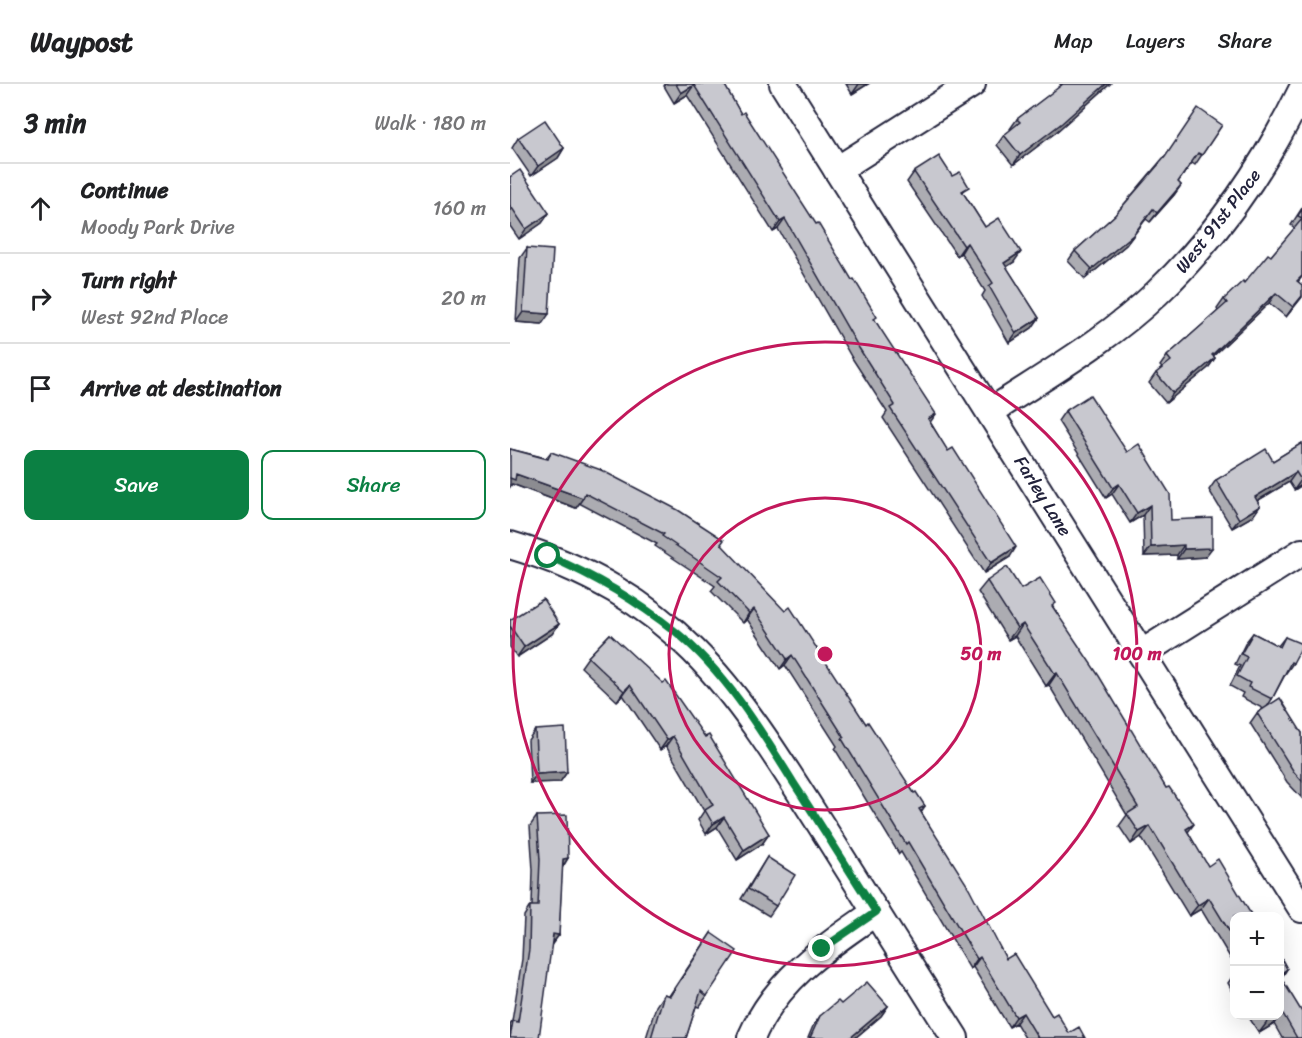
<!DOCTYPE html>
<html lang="en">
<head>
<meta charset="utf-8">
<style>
  body { margin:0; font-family:Sriracha,sans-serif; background:#f6f6f6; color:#202124 }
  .controls { position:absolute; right:18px; bottom:18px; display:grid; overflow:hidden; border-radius:12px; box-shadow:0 6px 24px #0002 }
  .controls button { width:54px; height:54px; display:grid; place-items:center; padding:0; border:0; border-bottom:2px solid #e0e0e0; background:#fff; color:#202124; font:30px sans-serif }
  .stop { position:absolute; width:18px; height:18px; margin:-14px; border:4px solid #0b8043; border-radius:50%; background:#fff }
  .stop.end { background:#0b8043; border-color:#fff; box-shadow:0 2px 6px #0008 }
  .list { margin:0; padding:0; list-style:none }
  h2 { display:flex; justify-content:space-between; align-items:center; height:78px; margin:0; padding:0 24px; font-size:26px }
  h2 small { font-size:20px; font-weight:400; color:#757577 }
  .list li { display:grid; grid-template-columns:39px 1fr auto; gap:18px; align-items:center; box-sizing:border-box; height:90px; padding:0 24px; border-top:2px solid #e0e0e0 }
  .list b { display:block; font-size:22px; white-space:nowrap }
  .list p { margin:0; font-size:20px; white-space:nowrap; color:#757577 }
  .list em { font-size:20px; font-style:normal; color:#757577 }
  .actions { display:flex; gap:12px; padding:18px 24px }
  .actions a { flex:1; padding:14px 0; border:2px solid #0b8043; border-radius:12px; text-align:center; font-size:21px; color:#0b8043 }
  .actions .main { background:#0b8043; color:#fff }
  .icon { flex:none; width:33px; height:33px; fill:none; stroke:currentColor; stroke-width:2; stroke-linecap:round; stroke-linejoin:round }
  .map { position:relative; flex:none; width:792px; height:954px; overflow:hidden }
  header { display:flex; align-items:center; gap:36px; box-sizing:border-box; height:84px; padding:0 30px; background:#fff; border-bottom:2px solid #e0e0e0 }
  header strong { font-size:28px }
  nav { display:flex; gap:33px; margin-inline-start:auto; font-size:21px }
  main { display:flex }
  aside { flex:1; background:#fff }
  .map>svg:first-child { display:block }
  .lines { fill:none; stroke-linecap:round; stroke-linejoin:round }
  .street-casing { stroke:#22223b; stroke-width:30 }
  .street { stroke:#fff; stroke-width:26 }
  .wall { fill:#acacb2; stroke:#22223b; stroke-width:1.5 }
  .shaded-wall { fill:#8c8c91; stroke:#22223b; stroke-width:1.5 }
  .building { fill:#c8c8cf; stroke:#22223b; stroke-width:1.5 }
  .route { stroke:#0b8043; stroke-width:8 }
  .ring { fill:none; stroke:#c2185b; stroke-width:3 }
  .labels { text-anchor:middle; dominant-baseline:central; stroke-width:4.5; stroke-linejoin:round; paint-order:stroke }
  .street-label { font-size:18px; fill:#22223b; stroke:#fff }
  .centre { fill:#c2185b; stroke:#fff; stroke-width:3 }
  .ring-label { font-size:18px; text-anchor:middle; font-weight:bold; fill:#c2185b; stroke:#fff; stroke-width:4.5; stroke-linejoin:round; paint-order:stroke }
</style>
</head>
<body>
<header>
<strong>Waypost</strong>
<nav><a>Map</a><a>Layers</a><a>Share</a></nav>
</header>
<main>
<aside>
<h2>3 min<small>Walk · 180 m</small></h2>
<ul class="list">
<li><svg class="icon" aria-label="ahead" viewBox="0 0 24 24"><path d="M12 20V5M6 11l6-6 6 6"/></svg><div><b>Continue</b><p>Moody Park Drive</p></div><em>160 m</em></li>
<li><svg class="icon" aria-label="right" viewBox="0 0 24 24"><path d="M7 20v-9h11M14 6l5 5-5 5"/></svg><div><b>Turn right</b><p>West 92nd Place</p></div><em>20 m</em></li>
<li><svg class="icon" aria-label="arrive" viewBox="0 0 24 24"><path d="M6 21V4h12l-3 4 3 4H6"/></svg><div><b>Arrive at destination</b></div></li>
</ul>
<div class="actions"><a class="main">Save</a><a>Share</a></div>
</aside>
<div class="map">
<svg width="792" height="954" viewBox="0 0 792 954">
  <rect width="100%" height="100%" fill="#fff"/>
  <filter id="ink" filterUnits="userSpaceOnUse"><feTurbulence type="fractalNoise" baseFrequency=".0167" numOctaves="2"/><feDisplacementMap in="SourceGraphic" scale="12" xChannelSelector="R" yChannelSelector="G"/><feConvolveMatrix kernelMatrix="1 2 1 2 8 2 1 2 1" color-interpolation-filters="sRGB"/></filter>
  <g filter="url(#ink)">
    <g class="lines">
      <g class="street-casing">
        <g id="street">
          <polyline points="273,0 792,825"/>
          <polyline points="327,86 462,0"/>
          <path d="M480,328C536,291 598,256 647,209C709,150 755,82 792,6"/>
          <path d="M0,461C168,511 225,606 314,746C358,815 401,885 445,954"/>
          <polyline points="632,569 792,468"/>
          <path d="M241,954C266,896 315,863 366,828"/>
        </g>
      </g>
      <use href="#street" class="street"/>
    </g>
    <g class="wall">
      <polygon points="155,0 214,0 231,30 365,236 420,338 500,473 474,489 373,334 377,328 342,274 268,145 263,148 177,11 164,19 154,2"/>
      <polygon points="336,0 358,0 342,10"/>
      <polygon points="550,0 600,0 545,49 503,81 487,61 494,51 501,46 500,45 507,35 551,2"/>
      <polygon points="712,41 685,81 682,79 668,98 671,101 664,111 640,138 636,135 616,161 575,195 558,177 565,167 605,131 653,74"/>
      <polygon points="8,54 54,64 48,74 21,92 2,64"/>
      <polygon points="404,88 454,110 475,143 504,178 496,183 529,234 522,244 499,259 472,212 475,207 451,169 447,172 397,98"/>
      <polygon points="0,93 39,129 32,139 9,155 0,142"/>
      <polygon points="792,124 792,193 788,198 792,201 792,213 776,233 759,219 703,272 705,274 698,284 656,319 639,299 646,289 652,284 650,282 657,272 708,227 707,225 714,215 734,199 761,172 785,144 781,141"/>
      <polygon points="17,164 32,240 6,238 10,174"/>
      <polygon points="555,327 661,436 695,473 667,475 667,471 634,472 633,431 620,439 602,410 596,414 548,337"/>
      <polygon points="792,359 792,401 784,406 779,398 747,417 750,422 743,432 722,444 699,406 706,396 763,377"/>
      <polygon points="0,365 36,374 41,368 211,460 356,640 404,709 415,722 411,728 496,875 542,932 559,949 575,954 515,954 506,939 499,943 463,883 460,885 391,768 389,770 325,665 327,662 275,581 270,585 237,535 233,539 201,507 205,502 145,462 147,460 69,419 66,424 2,400"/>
      <polygon points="477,497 511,505 543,523 678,748 724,832 724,880 691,825 679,832 631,753 621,760 609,742 617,731 539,601 536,602 505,552 498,556 468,508"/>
      <polygon points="0,536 49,540 42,550 7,573 0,563"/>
      <polygon points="743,549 768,562 775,553 783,579 776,589 762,615 757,623 792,649 792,714 777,698 740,639 747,629 754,625 731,613 733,609 720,602 730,582 725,580 736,558"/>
      <polygon points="100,550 259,750 252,760 227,776 207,743 196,750 188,736 194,727 156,662 150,666 113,611 107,617 71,583 78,573"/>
      <polygon points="25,646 57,688 50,698 20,699 18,656"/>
      <polygon points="27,732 58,774 52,784 49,851 42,860 0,954 0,940 2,937 12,875 14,832 20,822 22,822 23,786 20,742"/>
      <polygon points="257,773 266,822 259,832 231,815"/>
      <polygon points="201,849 197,912 189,923 186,922 176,954 136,954 146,922 154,910 159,912"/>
      <polygon points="770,872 777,885 771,894 792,954 772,954 764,940 749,949 738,932 770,932"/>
      <polygon points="724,890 724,910 718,899"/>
      <polygon points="331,920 378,922 371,932 345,954 298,954 303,942 310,932"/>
    </g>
    <g class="shaded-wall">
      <polygon points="349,0 358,0 342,10"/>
      <polygon points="596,0 600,0 545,49 503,81 510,71"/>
      <polygon points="184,1 177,11 164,19 171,9"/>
      <polygon points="54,64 48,74 21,92 28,82"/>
      <polygon points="671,101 664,111 640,138 647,129"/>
      <polygon points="643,125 616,161 575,195 582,185"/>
      <polygon points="39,129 32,139 9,155 16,145"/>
      <polygon points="275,135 268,145 263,148 270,138"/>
      <polygon points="457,159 451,169 447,172 454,162"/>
      <polygon points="511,168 504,178 487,189 494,179"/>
      <polygon points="766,209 759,219 695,280 702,271"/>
      <polygon points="792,212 792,213 776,233 783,223"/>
      <polygon points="13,228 39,230 32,240 6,238"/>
      <polygon points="529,234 522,244 499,259 506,249"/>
      <polygon points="705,274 698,284 656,319 663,309"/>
      <polygon points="426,330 419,340 418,335"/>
      <polygon points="786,388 779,398 738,422 745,413"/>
      <polygon points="6,390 73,414 66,424 2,400 0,403 0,394"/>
      <polygon points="792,395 792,401 784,406 791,396"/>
      <polygon points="609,400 602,410 596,414 603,404"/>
      <polygon points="640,421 633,431 620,439 627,429"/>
      <polygon points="750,422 743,432 722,444 729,435"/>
      <polygon points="674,461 667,471 634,472 641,463"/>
      <polygon points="506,463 500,473 474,489 481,479"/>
      <polygon points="702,464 695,473 667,475 674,465"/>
      <polygon points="244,525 237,535 233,539 239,529"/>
      <polygon points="49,540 42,550 7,573 14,563"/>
      <polygon points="513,540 505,552 498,556 507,544"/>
      <polygon points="282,571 275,581 270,585 277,575"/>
      <polygon points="547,589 539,601 536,602 545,590"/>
      <polygon points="120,601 113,611 107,617 114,607"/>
      <polygon points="163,652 156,662 150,666 157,656"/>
      <polygon points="57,688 50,698 20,699 27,690"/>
      <polygon points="214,733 207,743 196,750 203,740"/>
      <polygon points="684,740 675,752 676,745"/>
      <polygon points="640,742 631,753 621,760 629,748"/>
      <polygon points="259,750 252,760 227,776 234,766"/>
      <polygon points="58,774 52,784 53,775"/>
      <polygon points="699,814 691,825 679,832 688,821"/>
      <polygon points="43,850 49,851 42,860"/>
      <polygon points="470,873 463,883 460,885 467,875"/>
      <polygon points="777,885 770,896 770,890"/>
      <polygon points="378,922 371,932 345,954 340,954"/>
      <polygon points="513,929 506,939 499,943 506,933"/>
      <polygon points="766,932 769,932 764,940 749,949 758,937"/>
    </g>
    <g class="building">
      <polygon points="166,0 214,0 231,30 234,28 306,140 308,139 342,196 344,195 367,233 364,235 426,330 418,335 438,367 443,364 506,463 481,479 380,324 385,321 349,264 275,135 270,138 184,1 171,9"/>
      <polygon points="553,0 596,0 552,39 510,71 494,51 510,38 507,35"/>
      <polygon points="688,24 712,41 692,71 688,69 668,98 671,101 647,129 643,125 623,151 582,185 565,167 605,131 655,73"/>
      <polygon points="35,36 54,64 28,82 8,54"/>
      <polygon points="429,72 442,92 450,88 459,103 452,107 475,143 489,134 511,168 494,179 529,234 506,249 479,202 483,199 457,159 454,162 404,88"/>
      <polygon points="10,86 39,129 16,145 0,121 0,93"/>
      <polygon points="792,125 792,134 788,132"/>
      <polygon points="792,135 792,192 787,197 792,201 792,212 783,223 766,209 702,271 705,274 663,309 646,289 661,277 657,272 717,219 714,215 733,197 734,199 758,170 761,172"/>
      <polygon points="17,164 43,166 39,230 13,228"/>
      <polygon points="580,311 617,368 629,360 660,410 661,436 702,434 702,464 674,465 674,461 641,463 640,421 627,429 609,400 603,404 555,327"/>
      <polygon points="792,359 792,395 791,396 786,388 745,413 750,422 729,435 706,396 756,365 763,377"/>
      <polygon points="0,365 38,375 41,368 91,386 168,426 214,456 211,460 275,527 280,523 356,640 358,638 404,709 406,708 415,722 409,725 459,804 496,875 504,870 542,932 547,929 559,949 569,943 575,954 528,954 513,929 506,933 470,873 467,875 398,758 396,760 332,655 334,653 282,571 277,575 244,525 239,529 208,497 212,493 152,452 154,450 75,409 73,414 6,390 5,396 0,394"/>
      <polygon points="497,483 511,505 530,494 546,519 542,522 589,592 656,704 659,703 684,740 676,745 698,782 708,775 742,832 724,832 724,855 699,814 688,821 640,742 629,748 617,730 628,723 547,589 545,590 513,540 507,544 477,497"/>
      <polygon points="33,515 49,540 14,563 0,542 0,536"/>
      <polygon points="743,549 770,563 775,553 792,560 792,562 783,579 781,578 762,615 738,603 740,599 727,592 737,573 731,570"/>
      <polygon points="100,550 153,599 156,597 195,653 199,651 259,750 234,766 214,733 203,740 195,726 203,721 163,652 157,656 120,601 114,607 78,573"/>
      <polygon points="770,614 792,649 792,697 784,688 747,629"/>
      <polygon points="55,644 57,688 27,690 25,646"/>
      <polygon points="57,731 58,774 53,775 49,851 43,850 29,954 0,954 3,937 8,938 19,865 20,822 28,822 30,776 27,732"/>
      <polygon points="257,773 285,791 266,822 238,805"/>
      <polygon points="201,849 227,867 197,912 191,907 176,954 141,954 154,910 160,912"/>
      <polygon points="770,872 777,885 770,890"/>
      <polygon points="770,892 792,928 792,954 787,954 772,928 770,929"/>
      <polygon points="357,898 378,922 340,954 300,954 310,932 328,917 331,920"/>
      <polygon points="754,932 766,932 758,937"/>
    </g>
  </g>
  <g class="lines" filter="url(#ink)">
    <path class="route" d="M38,472C85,492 126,516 166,548C215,588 250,645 283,698C311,741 338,785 366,828L312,865"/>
  </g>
  <g class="ring">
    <circle cx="315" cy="570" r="156"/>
    <circle cx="315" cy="570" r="312"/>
  </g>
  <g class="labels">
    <g class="street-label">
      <text transform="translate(708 137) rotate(-52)">West 91st Place</text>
      <text transform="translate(533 412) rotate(58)">Farley Lane</text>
    </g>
  </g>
  <circle cx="315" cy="570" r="9" class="centre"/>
  <g class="ring-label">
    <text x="471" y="576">50 m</text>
    <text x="627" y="576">100 m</text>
  </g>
</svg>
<div class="controls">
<button>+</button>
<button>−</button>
</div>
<div class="stop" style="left:38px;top:472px"></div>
<div class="stop end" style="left:312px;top:865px"></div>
</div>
</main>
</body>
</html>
